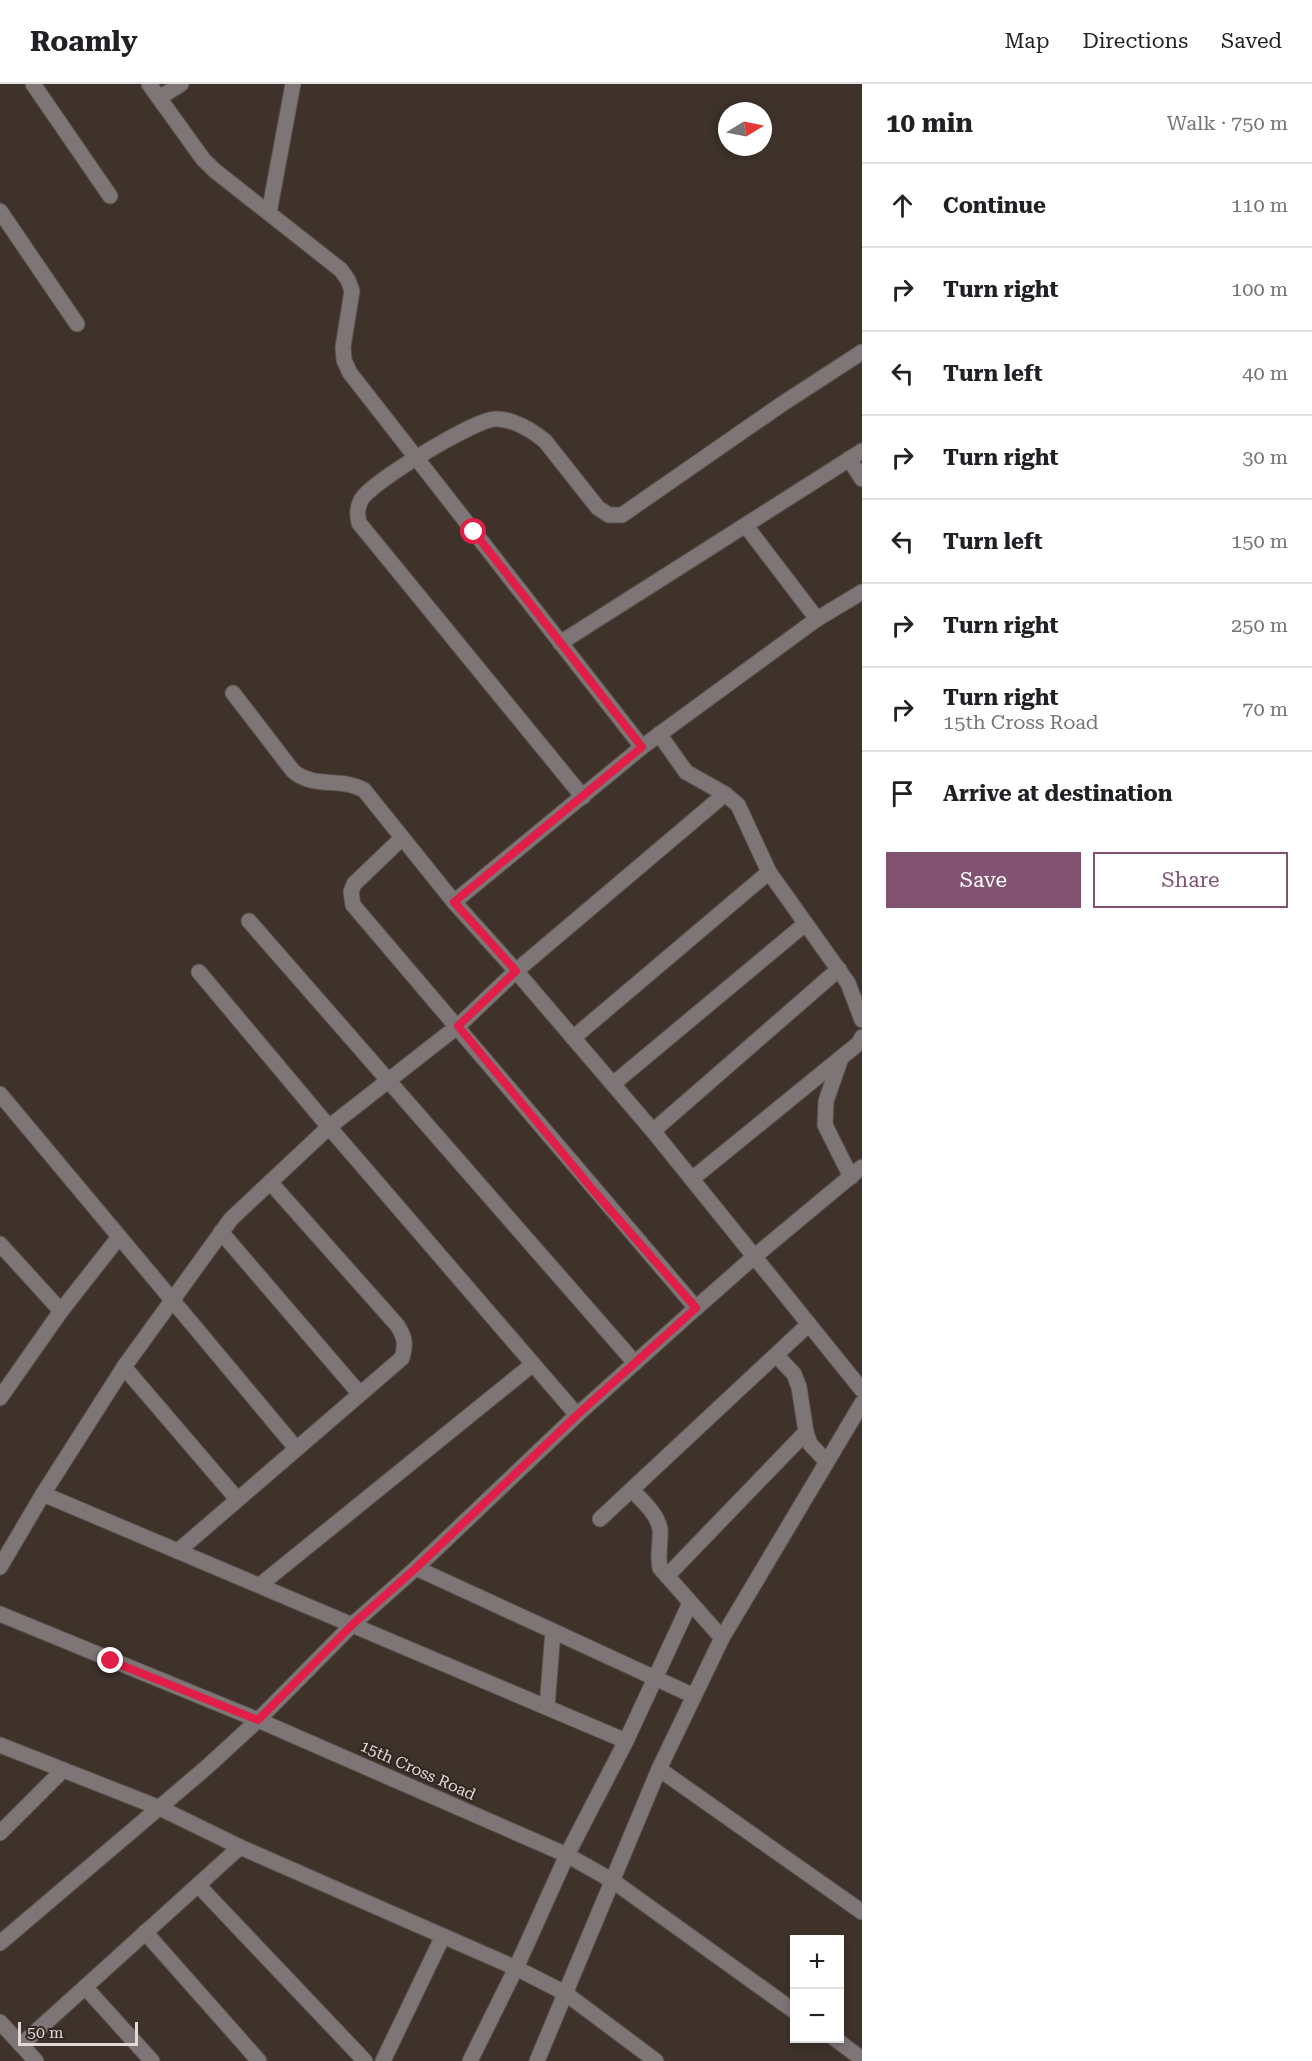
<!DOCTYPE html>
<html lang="en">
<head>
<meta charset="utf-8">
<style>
  body { margin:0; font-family:"Roboto Serif",serif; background:#f6f6f6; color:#202124 }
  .controls { position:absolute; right:18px; bottom:18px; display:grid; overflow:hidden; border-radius:0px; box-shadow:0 3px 9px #0003 }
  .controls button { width:54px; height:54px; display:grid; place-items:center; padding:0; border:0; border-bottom:2px solid #e0e0e0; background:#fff; color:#202124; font:30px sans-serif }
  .compass { position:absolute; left:718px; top:18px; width:54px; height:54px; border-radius:50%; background:#fff; box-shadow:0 3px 9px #0003; rotate:80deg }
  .scale { position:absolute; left:18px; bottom:15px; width:120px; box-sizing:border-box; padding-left:6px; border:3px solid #e1d9d5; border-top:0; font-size:16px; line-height:21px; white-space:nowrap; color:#e1d9d5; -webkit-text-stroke:4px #342822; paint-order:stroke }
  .stop { position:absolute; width:18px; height:18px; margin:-14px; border:4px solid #e11d48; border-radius:50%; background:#fff }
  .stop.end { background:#e11d48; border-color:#fff; box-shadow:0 2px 6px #0008 }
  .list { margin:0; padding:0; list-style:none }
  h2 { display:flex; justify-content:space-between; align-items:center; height:78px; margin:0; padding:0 24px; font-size:26px }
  h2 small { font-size:20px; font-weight:400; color:#757577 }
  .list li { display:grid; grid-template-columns:39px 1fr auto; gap:18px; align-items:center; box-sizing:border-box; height:84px; padding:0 24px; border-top:2px solid #e0e0e0 }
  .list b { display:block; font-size:22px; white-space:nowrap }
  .list p { margin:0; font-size:20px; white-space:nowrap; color:#757577 }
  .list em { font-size:20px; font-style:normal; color:#757577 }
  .actions { display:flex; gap:12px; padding:18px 24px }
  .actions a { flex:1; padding:14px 0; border:2px solid #815370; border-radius:0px; text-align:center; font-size:21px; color:#815370 }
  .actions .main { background:#815370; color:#fff }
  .icon { flex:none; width:33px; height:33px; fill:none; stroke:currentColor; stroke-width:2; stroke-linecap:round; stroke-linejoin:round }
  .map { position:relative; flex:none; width:862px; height:1977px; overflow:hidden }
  header { display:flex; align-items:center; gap:36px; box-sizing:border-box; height:84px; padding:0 30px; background:#fff; border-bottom:2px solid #e0e0e0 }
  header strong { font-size:28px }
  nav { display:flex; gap:33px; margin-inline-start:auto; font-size:21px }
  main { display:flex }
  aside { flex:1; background:#fff }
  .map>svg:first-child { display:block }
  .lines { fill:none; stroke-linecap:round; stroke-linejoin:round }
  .minor-casing { stroke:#5b504a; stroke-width:17 }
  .minor { stroke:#7d7576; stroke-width:15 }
  .route { stroke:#e11d48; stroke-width:8 }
  .labels { text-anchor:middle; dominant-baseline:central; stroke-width:4.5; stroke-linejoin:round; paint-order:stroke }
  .street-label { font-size:16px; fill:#e1d9d5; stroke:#342822 }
</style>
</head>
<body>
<header>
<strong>Roamly</strong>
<nav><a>Map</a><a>Directions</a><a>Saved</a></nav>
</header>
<main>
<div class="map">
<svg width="862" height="1977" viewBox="0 0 862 1977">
  <rect width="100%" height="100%" fill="#3e322b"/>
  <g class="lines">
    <g class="minor-casing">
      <g id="minor">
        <polyline points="33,0 110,112"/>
        <polyline points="149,0 203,75 214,86 341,186 348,196 352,207 343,263 344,276 350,289 642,663"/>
        <polyline points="159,14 181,0"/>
        <polyline points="0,127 77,240"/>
        <polyline points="269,129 293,0"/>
        <polyline points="849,375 862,395"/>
        <polyline points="746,442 817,535"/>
        <polyline points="560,559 862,367"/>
        <path d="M233,609L293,687C314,705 341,693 364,706L454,818L516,887L653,1047L862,1306"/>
        <polyline points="659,650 686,688 725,710 738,721 769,788 848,899 862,936"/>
        <path d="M583,713L359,439C357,430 357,425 361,416C371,398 474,336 495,335C512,334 533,347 545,357L598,424L609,431H622L782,320L862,268"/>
        <polyline points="402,754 354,800 351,808 353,821 696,1224 755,1172 862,1083"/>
        <polyline points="454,818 642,663 817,535 862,508"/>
        <polyline points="249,837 635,1279"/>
        <polyline points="573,954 769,788"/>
        <polyline points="841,974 826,1017 825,1041 851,1093"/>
        <polyline points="613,1000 805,840"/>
        <polyline points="0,1010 295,1363"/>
        <polyline points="653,1047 839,885"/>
        <polyline points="692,1095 859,959 862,953"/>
        <polyline points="221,1148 359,1309"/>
        <polyline points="0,1160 61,1227"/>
        <polyline points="776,1271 794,1290 799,1303 806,1348 810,1360 827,1378"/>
        <polyline points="124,1283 237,1415"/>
        <polyline points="0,1314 61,1227 119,1153"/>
        <polyline points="577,1331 329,1043 458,942 516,887 725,710"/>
        <path d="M632,1406C642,1417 657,1429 660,1445C661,1459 657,1471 660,1484L722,1554"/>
        <polyline points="43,1410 124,1283 231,1135 329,1043 199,888"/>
        <polyline points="600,1435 809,1240"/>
        <path d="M178,1467L402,1274C406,1260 405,1253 397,1241L270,1098"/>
        <polyline points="0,1483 43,1410 626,1657"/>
        <polyline points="416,1484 694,1612"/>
        <polyline points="667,1492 806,1348"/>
        <polyline points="260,1501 533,1280"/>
        <polyline points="0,1530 258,1636 567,1771 613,1797 794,1927"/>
        <polyline points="547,1623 553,1547"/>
        <polyline points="0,1661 160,1724 240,1763 516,1884 565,1909 656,1977"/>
        <polyline points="659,1685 862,1828"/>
        <polyline points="0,1749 63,1686"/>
        <polyline points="198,1801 365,1977"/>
        <polyline points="145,1848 259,1977"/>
        <polyline points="0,1859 207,1683 258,1636 353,1540 416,1484 577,1331 696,1224"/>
        <polyline points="85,1903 152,1977"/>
        <polyline points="0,1938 36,1977"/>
        <polyline points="834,1954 862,1975"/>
        <polyline points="21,1961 240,1763"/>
        <polyline points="383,1977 443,1852"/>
        <polyline points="470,1977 516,1884 567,1771 626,1657 690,1519"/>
        <polyline points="537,1977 659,1685 722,1554 862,1319"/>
      </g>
    </g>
    <use href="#minor" class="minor"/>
  </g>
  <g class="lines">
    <polyline class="route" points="111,1577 258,1636 353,1540 416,1484 577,1331 696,1224 593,1106 458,942 516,887 454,818 642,663 474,448"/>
  </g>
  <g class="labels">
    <g class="street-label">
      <text transform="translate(418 1686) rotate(24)">15th Cross Road</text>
    </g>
  </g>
</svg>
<div class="controls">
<button>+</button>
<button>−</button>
</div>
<svg class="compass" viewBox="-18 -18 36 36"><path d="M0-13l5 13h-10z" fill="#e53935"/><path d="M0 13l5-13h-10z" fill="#757577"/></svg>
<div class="scale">50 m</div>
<div class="stop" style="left:474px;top:448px"></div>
<div class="stop end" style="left:111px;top:1577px"></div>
</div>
<aside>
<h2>10 min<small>Walk · 750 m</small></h2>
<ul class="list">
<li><svg class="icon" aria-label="ahead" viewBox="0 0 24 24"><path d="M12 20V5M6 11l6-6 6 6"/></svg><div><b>Continue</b></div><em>110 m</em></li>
<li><svg class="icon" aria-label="right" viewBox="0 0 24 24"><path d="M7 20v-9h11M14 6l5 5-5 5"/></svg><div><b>Turn right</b></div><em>100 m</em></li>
<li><svg class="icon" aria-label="left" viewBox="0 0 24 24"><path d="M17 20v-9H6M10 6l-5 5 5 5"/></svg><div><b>Turn left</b></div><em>40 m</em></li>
<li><svg class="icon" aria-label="right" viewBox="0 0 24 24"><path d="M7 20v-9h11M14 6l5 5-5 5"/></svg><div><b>Turn right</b></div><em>30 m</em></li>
<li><svg class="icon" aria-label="left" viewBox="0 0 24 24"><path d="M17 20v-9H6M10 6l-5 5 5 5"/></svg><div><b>Turn left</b></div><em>150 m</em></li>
<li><svg class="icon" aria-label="right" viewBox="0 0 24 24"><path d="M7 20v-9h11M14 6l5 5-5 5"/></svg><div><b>Turn right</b></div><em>250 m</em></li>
<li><svg class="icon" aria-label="right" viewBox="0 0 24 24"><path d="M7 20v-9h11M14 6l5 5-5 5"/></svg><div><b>Turn right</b><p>15th Cross Road</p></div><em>70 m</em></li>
<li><svg class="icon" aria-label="arrive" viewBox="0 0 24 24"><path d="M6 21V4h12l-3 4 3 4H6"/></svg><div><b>Arrive at destination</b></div></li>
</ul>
<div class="actions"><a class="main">Save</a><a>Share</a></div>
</aside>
</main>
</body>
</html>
